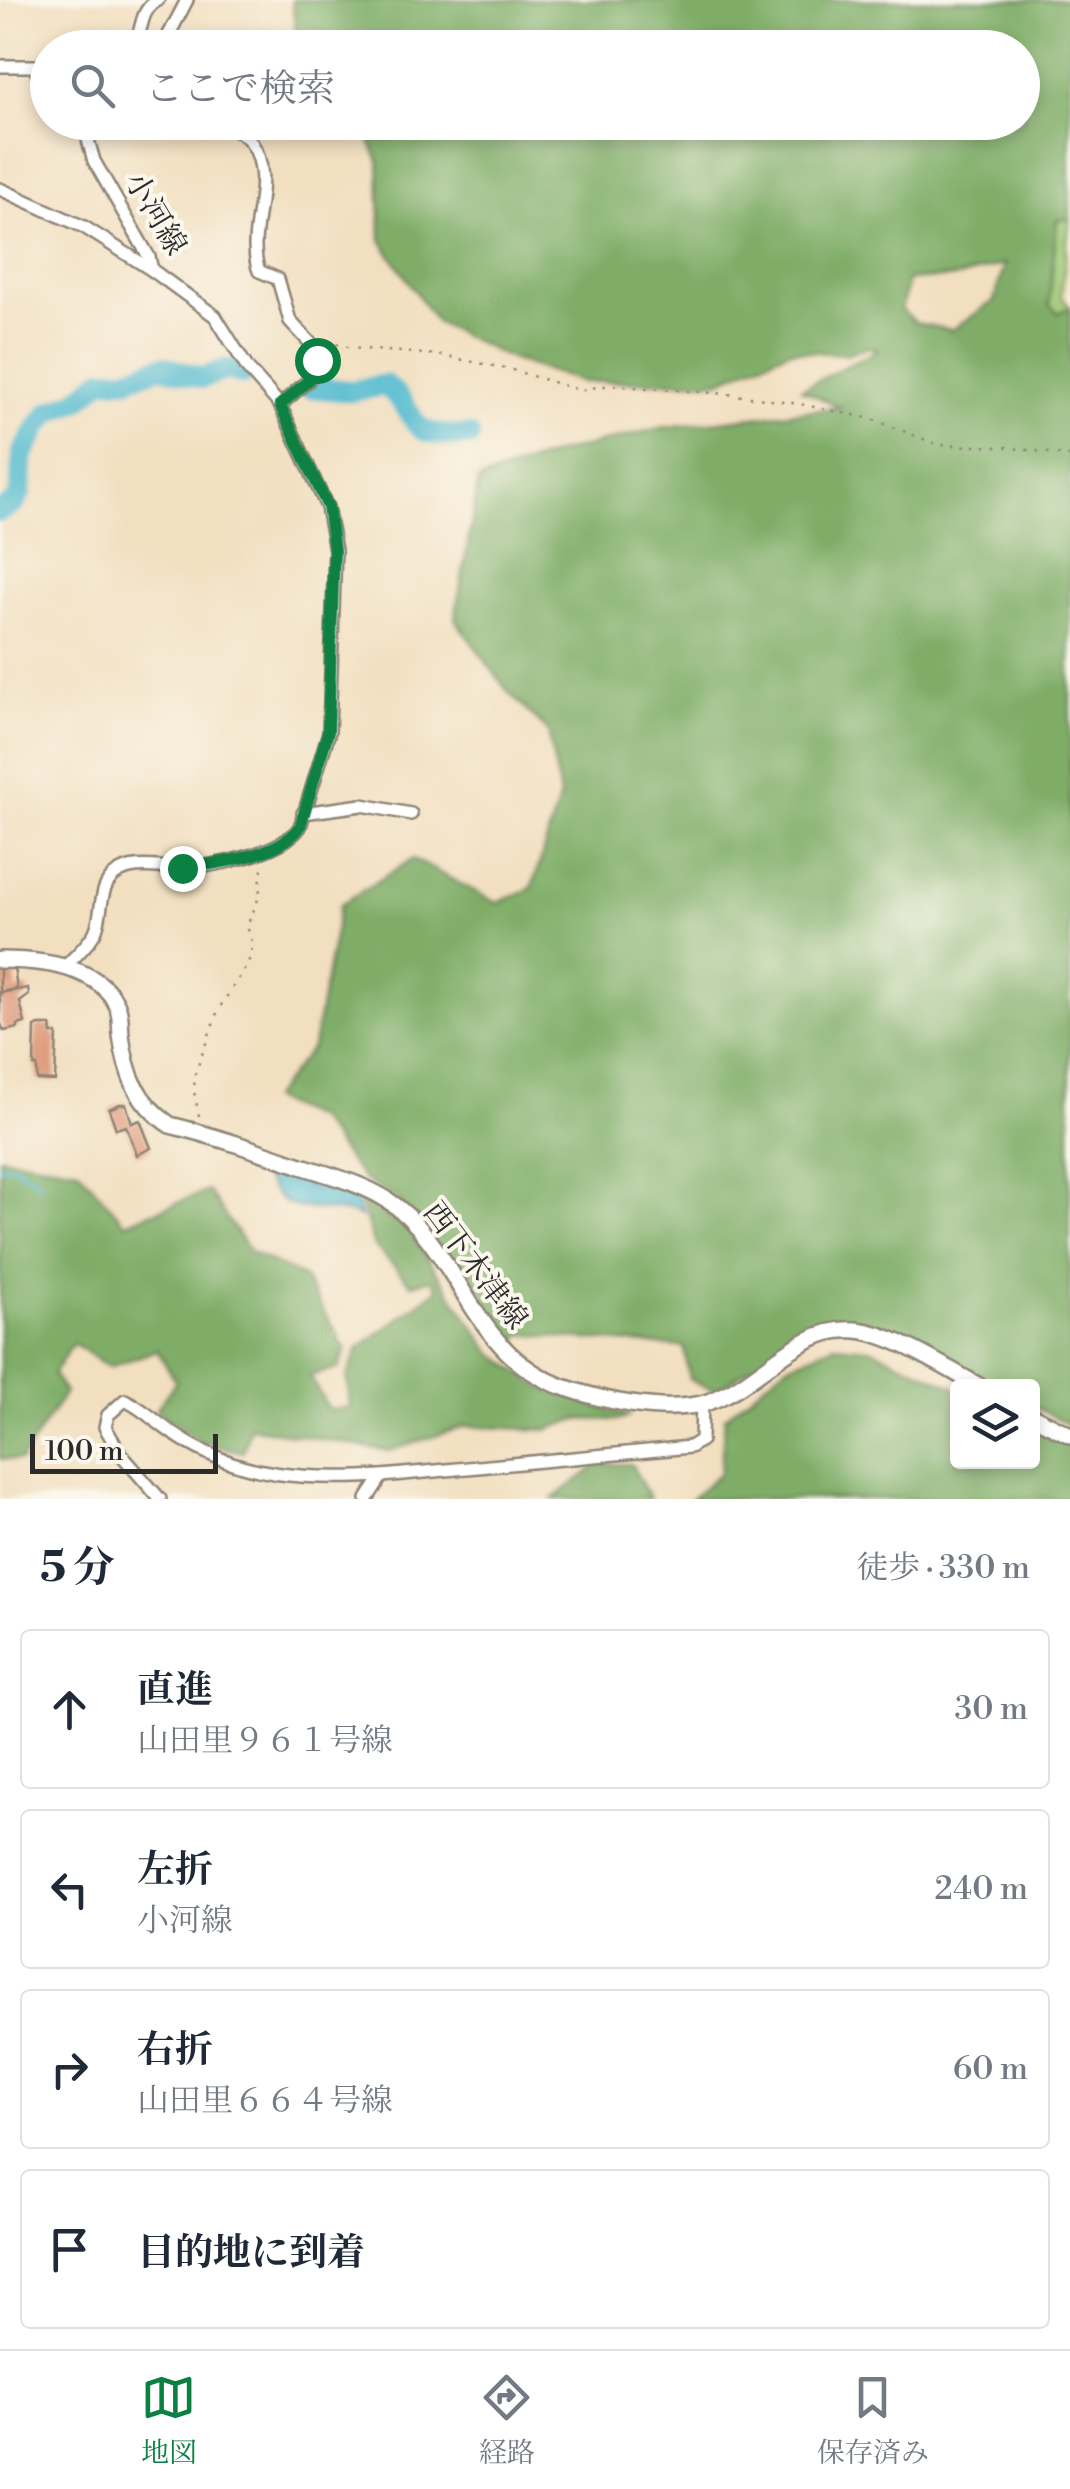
<!DOCTYPE html>
<html lang="ja">
<head>
<meta charset="utf-8">
<style>
  body { margin:0; font-family:"Libre Bodoni","Noto Serif JP",serif; background:#f2f2f3; color:#1f2937 }
  .controls { position:absolute; right:30px; bottom:30px; display:grid; overflow:hidden; border-radius:10px; box-shadow:0 5px 15px #0003 }
  .controls button { width:90px; height:90px; display:grid; place-items:center; padding:0; border:0; border-bottom:2px solid #e0e1e3; background:#fff; color:#1f2937; font:50px sans-serif }
  .scale { position:absolute; left:30px; bottom:25px; width:188px; box-sizing:border-box; padding-left:10px; border:5px solid #2b2b2b; border-top:0; font-size:28px; line-height:35px; white-space:nowrap; color:#2b2b2b; -webkit-text-stroke:8px #fbf7ec; paint-order:stroke }
  .stop { position:absolute; width:30px; height:30px; margin:-22px; border:8px solid #0b8043; border-radius:50%; background:#fff }
  .stop.end { background:#0b8043; border-color:#fff; box-shadow:0 2px 10px #0008 }
  .list { margin:0; padding:0; list-style:none }
  h2 { display:flex; justify-content:space-between; align-items:center; height:130px; margin:0; padding:0 40px; font-size:42px }
  h2 small { font-size:32px; font-weight:400; color:#747a83 }
  .list li { display:grid; grid-template-columns:65px 1fr auto; gap:30px; align-items:center; box-sizing:border-box; height:160px; margin:0 20px 20px; padding:0 20px; border:2px solid #e0e1e3; border-radius:10px }
  .list b { display:block; font-size:38px; white-space:nowrap }
  .list p { margin:0; font-size:32px; white-space:nowrap; color:#747a83 }
  .list em { font-size:32px; font-style:normal; color:#747a83 }
  .icon { flex:none; width:55px; height:55px; fill:none; stroke:currentColor; stroke-width:2; stroke-linecap:round; stroke-linejoin:round }
  .map { position:relative; flex:none; width:1070px; height:1499px; overflow:hidden }
  .search { position:absolute; background:#fff; box-shadow:0 5px 15px #0003; left:30px; right:30px; top:30px; height:110px; display:flex; align-items:center; gap:25px; box-sizing:border-box; padding:0 35px; border-radius:55px; color:#747a83; font-size:38px }
  .sheet { height:850px; background:#fff }
  nav { display:flex; justify-content:space-around; align-items:center; box-sizing:border-box; height:140px; border-top:2px solid #e0e1e3; background:#fff; font-size:28px; color:#747a83 }
  nav a { display:grid; justify-items:center; gap:5px }
  nav .on { color:#0b8043 }
  .map>svg:first-child { display:block }
  .green { fill:#9fc976; stroke:#657a50; stroke-width:2.5 }
  .forest { fill:#7fad67; stroke:#556c49; stroke-width:2.5; fill-rule:evenodd }
  .water { fill:#50b9ce; stroke:#3e727c; stroke-width:2.5 }
  .lines { fill:none; stroke-linecap:round; stroke-linejoin:round }
  .stream { stroke:#50b9ce; stroke-width:4 }
  .river { stroke:#50b9ce; stroke-width:22 }
  .building { fill:#de9475 }
  .street-casing { stroke:#8e8576; stroke-width:16 }
  .secondary-casing { stroke:#8e8576; stroke-width:20 }
  .path { stroke:#8e8576; stroke-width:2.5; stroke-dasharray:2.5 8; stroke-linecap:butt }
  .street { stroke:#fff; stroke-width:11 }
  .secondary { stroke:#fff; stroke-width:15 }
  .route { stroke:#0b8043; stroke-width:12 }
  .labels { text-anchor:middle; dominant-baseline:central; stroke-width:8; stroke-linejoin:round; paint-order:stroke }
  .street-label { font-size:30px; fill:#2b2b2b; stroke:#fbf7ec }
</style>
</head>
<body>
<div class="map">
<svg width="1070" height="1499" viewBox="0 0 1070 1499">
  <rect width="100%" height="100%" fill="#fbf7ec"/>
  <filter id="ink" filterUnits="userSpaceOnUse"><feTurbulence type="fractalNoise" baseFrequency=".01" numOctaves="2"/><feDisplacementMap in="SourceGraphic" scale="20" xChannelSelector="R" yChannelSelector="G"/><feConvolveMatrix kernelMatrix="1 2 1 2 8 2 1 2 1" color-interpolation-filters="sRGB"/></filter>
  <filter id="wash" filterUnits="userSpaceOnUse"><feTurbulence type="fractalNoise" baseFrequency=".0048" numOctaves="4" result="noise"/><feDisplacementMap in="SourceGraphic" scale="40" xChannelSelector="R" yChannelSelector="G"/><feGaussianBlur stdDeviation="2.25" result="paint"/><feColorMatrix in="noise" values="0 0 0 0 0 0 0 0 0 0 0 0 0 0 0 0 0 1.4 0 .05"/><feComposite in="paint" operator="in"/></filter>
  <g filter="url(#wash)">
    <rect width="100%" height="100%" fill="#f2dfc0"/>
    <polygon class="green" points="1057,219 1070,219 1061,296 1070,307 1058,313 1049,305"/>
    <g class="forest">
      <path d="M292,0H1070V219L1057,220L1049,305L1058,313L1070,307V1426L1033,1406L1032,1386H995L872,1322L813,1327L715,1391L689,1379L684,1347L519,1334L518,1355L481,1312L398,1200L363,1179L317,1119L271,1099L313,1046L340,905L413,859L497,903L532,888L560,796L548,731L509,693L455,619L479,480L548,456L659,428L840,407L801,389L878,350L869,347L846,354L790,350L718,381L583,382L511,359L436,322L381,240L379,161L362,123L1022,122V48L298,47ZM1005,264L994,301L952,330L916,323L901,310L908,280L958,277Z"/>
      <polygon points="0,1157 78,1169 125,1223 208,1191 250,1252 303,1277 346,1349 339,1368 310,1376 329,1410 350,1407 347,1377 359,1348 438,1289 432,1279 411,1284 373,1244 360,1198 407,1229 491,1352 542,1388 629,1416 621,1420 577,1419 547,1430 466,1426 389,1451 250,1427 243,1452 200,1442 156,1410 176,1381 157,1350 109,1367 73,1343 53,1374 65,1393 21,1460 0,1459"/>
      <polygon points="834,1345 870,1348 957,1388 958,1462 1032,1462 1033,1424 1070,1442 1070,1499 691,1499 720,1473 725,1417 786,1366"/>
      <polygon points="599,1464 631,1464 650,1499 553,1499"/>
    </g>
    <path class="water" d="M261,1173L290,1175L312,1186L355,1196L361,1217C335,1206 307,1212 288,1204C276,1199 268,1183 261,1173Z"/>
    <g class="lines">
      <polyline class="stream" points="0,1166 14,1165 40,1183"/>
      <g class="river">
        <path d="M308,387L352,391L385,385C429,421 396,435 469,436"/>
        <polyline points="0,511 15,503 20,493 23,454 38,427 50,412 78,400 102,379 126,379 162,366 202,378 227,369 243,374"/>
      </g>
    </g>
    <g id="blocks">
      <g class="building">
        <polygon points="14,967 17,989 0,992 0,968"/>
        <polygon points="28,988 29,995 20,1002 25,1023 18,1025 18,1028 4,1031 0,1022 0,993"/>
        <polygon points="39,1025 51,1025 52,1034 57,1034 55,1081 37,1080 37,1066 34,1066 35,1027"/>
        <polygon points="120,1104 126,1104 132,1123 140,1120 151,1148 137,1155 126,1126 116,1129 109,1109"/>
      </g>
    </g>
  </g>
  <g filter="url(#ink)">
    <use href="#blocks" fill-opacity="0" stroke="#8e8576" stroke-width="2.5"/>
    <g class="lines">
      <g class="street-casing">
        <g id="street">
          <path d="M133,48C144,31 138,11 158,0"/>
          <polyline points="162,48 187,0"/>
          <polyline points="0,66 34,66 48,97"/>
          <path d="M225,122C233,128 246,135 251,142C278,181 244,230 259,271L278,279L290,321L316,349L317,360L308,381L280,405"/>
          <polyline points="0,189 84,227 152,270"/>
          <polyline points="303,813 362,805 411,814"/>
          <path d="M65,967C74,957 89,944 95,932C104,913 97,887 116,874C133,862 157,868 177,868C209,868 281,854 300,827L329,732L335,550L327,507L280,405L248,369L215,316L152,270L149,257L94,161L83,122"/>
          <polyline points="382,1476 690,1447 701,1440 702,1403"/>
          <path d="M160,1499L120,1453L105,1427L108,1415L125,1400C144,1409 159,1425 177,1436C240,1478 308,1480 382,1476L367,1499"/>
        </g>
      </g>
      <g class="secondary-casing">
        <g id="secondary">
          <path d="M0,960C38,960 98,965 117,1005C121,1013 120,1026 121,1035C126,1074 137,1103 170,1125C215,1136 258,1151 301,1166C329,1175 360,1183 386,1199C463,1249 468,1355 566,1388C604,1401 660,1413 701,1404C755,1391 796,1324 856,1330C892,1333 946,1368 979,1386"/>
          <polyline points="1032,1416 1070,1435"/>
        </g>
      </g>
      <g class="path">
        <polyline points="326,347 340,344 350,348 438,355 509,369 579,390 610,385 728,394 800,404 872,419 939,445 1006,447 1070,456"/>
        <polyline points="199,1116 194,1091 195,1074 218,1010 248,964 253,945 247,926 259,897 262,866"/>
      </g>
      <use href="#street" class="street"/>
      <use href="#secondary" class="secondary"/>
    </g>
  </g>
  <g class="lines" filter="url(#ink)">
    <path class="route" d="M182,868C215,864 280,856 300,827L328,732L334,550L328,507L280,405L308,381L317,360"/>
  </g>
  <g class="labels">
    <g class="street-label">
      <text transform="translate(155 214) rotate(59)">小河線</text>
      <text transform="translate(475 1266) rotate(53)">西下木津線</text>
    </g>
  </g>
</svg>
<div class="controls">
<button><svg class="icon" aria-label="layers" viewBox="0 0 24 24"><path d="M12 4l9 5-9 5-9-5zM3 14l9 5 9-5"/></svg></button>
</div>
<div class="scale">100 m</div>
<div class="stop" style="left:317px;top:360px"></div>
<div class="stop end" style="left:182px;top:868px"></div>
<div class="search"><svg class="icon" aria-label="search" viewBox="0 0 24 24"><circle cx="10" cy="10" r="6"/><path d="M15 15l6 6"/></svg>ここで検索</div>
</div>
<section class="sheet">
<h2>5 分<small>徒歩 · 330 m</small></h2>
<ul class="list">
<li><svg class="icon" aria-label="ahead" viewBox="0 0 24 24"><path d="M12 20V5M6 11l6-6 6 6"/></svg><div><b>直進</b><p>山田里９６１号線</p></div><em>30 m</em></li>
<li><svg class="icon" aria-label="left" viewBox="0 0 24 24"><path d="M17 20v-9H6M10 6l-5 5 5 5"/></svg><div><b>左折</b><p>小河線</p></div><em>240 m</em></li>
<li><svg class="icon" aria-label="right" viewBox="0 0 24 24"><path d="M7 20v-9h11M14 6l5 5-5 5"/></svg><div><b>右折</b><p>山田里６６４号線</p></div><em>60 m</em></li>
<li><svg class="icon" aria-label="arrive" viewBox="0 0 24 24"><path d="M6 21V4h12l-3 4 3 4H6"/></svg><div><b>目的地に到着</b></div></li>
</ul>
</section>
<nav>
<a class="on"><svg class="icon" aria-label="map" viewBox="0 0 24 24"><path d="M3 6l6-2 6 2 6-2v14l-6 2-6-2-6 2zM9 4v14M15 6v14"/></svg>地図</a>
<a><svg class="icon" aria-label="directions" viewBox="0 0 24 24"><path d="M12 3l9 9-9 9-9-9zM9 14v-3h6M13 9l2 2-2 2"/></svg>経路</a>
<a><svg class="icon" aria-label="saved" viewBox="0 0 24 24"><path d="M7 4h10v16l-5-4-5 4z"/></svg>保存済み</a>
</nav>
</body>
</html>
